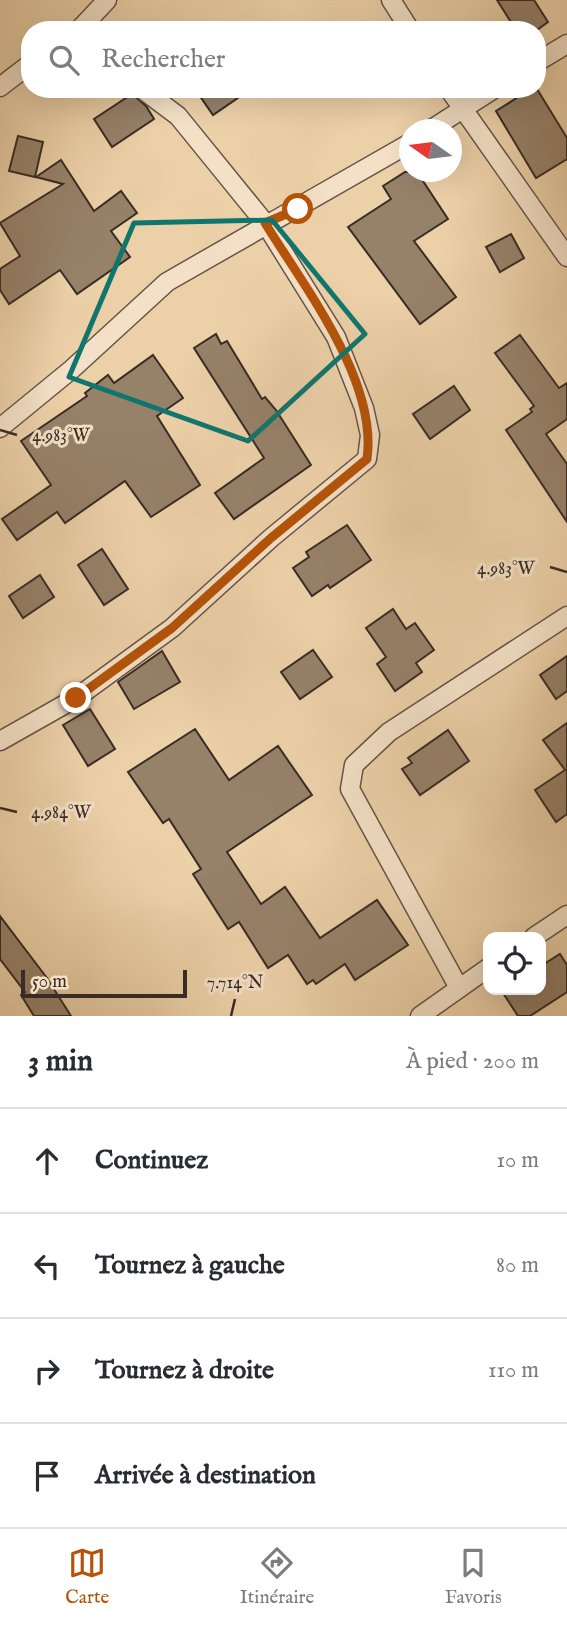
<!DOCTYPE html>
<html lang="fr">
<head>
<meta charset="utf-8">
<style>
  body { margin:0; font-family:"IM FELL English",serif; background:#f2f2f3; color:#2b2b33 }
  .controls { position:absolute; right:21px; bottom:21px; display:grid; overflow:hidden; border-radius:14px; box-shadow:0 7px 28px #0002 }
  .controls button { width:63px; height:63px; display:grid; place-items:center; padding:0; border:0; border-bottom:2px solid #e1e1e2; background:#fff; color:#2b2b33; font:35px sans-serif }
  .compass { position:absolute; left:399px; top:119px; width:63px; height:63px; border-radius:50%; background:#fff; box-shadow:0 7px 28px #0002; rotate:284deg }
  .scale { position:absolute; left:21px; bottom:18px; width:166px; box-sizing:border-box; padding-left:7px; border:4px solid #382c25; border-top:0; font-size:19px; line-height:24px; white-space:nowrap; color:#382c25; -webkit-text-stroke:5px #f3e0c6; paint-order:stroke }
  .stop { position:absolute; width:21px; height:21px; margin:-16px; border:5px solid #b45309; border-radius:50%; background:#fff }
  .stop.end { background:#b45309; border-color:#fff; box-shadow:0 2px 7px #0008 }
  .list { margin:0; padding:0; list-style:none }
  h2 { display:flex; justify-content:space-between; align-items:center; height:91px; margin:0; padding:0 28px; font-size:30px }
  h2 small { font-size:23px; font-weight:400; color:#7c7c81 }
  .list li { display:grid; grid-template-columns:46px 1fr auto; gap:21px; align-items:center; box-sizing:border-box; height:105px; padding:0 28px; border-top:2px solid #e1e1e2 }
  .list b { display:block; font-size:26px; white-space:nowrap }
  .list em { font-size:23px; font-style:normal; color:#7c7c81 }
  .icon { flex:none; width:38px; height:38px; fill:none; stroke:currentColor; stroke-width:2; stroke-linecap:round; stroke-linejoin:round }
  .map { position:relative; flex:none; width:567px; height:1016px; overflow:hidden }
  .search { position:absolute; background:#fff; box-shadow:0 7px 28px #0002; left:21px; right:21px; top:21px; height:77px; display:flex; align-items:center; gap:18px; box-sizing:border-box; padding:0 24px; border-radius:28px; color:#7c7c81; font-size:26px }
  .sheet { height:511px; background:#fff }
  nav { display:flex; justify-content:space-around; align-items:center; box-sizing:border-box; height:98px; border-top:2px solid #e1e1e2; background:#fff; font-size:19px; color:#7c7c81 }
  nav a { display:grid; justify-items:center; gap:4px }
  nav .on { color:#b45309 }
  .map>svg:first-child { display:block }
  .building { fill:#968169; stroke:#382c25; stroke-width:2 }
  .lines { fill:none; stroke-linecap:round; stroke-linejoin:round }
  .street-casing { stroke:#655546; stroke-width:21 }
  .street { stroke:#f3e0c6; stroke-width:18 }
  .route { stroke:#b45309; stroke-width:9 }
  .marked { fill:none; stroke:#0f766e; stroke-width:5; stroke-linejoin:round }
  .ticks { fill:none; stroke:#382c25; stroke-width:2.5 }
  .ticks-label { font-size:18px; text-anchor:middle; fill:#382c25; stroke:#f3e0c6; stroke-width:6; stroke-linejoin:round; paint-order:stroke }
</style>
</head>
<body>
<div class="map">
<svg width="567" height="1016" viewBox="0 0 567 1016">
  <rect width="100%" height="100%" fill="#ecd0a8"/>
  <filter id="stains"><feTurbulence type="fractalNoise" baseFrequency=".00286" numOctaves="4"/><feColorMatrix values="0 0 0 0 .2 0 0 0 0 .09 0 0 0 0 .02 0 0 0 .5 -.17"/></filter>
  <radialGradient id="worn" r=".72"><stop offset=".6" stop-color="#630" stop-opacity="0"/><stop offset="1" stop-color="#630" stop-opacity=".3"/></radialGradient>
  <g class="building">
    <polygon points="497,0 534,0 548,22 537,30 516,30"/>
    <polygon points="195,89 251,89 213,115"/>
    <polygon points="531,89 537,89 567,138 567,159 536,178 496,111"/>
    <polygon points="132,94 146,106 154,119 112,147 94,119"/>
    <polygon points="18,136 43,142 35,177 9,171"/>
    <polygon points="61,160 94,211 121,191 137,213 111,231 130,257 77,294 60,270 9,304 0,290 0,269 20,256 0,223 63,184 36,177"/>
    <polygon points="405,172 417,172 448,219 414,241 456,297 420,324 348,227 391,199 383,186"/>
    <polygon points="511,234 524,258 500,272 486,247"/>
    <polygon points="216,334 221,344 227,341 262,399 265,397 276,410 311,465 234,519 215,493 264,458 194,348"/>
    <polygon points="520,335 559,388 567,383 567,419 546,434 567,464 567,522 506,430 532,412 530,409 534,406 495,353"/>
    <polygon points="153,355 183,398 157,416 200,485 151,517 125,481 65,523 57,512 17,540 2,519 51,485 21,441 87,396 85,393 108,375 114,383"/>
    <polygon points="454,386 470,410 430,439 413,414"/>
    <polygon points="347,525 371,560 330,588 328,585 312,596 293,568 309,557 306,552"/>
    <polygon points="102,549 128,589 104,605 78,565"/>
    <polygon points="40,575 54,597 23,618 9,596"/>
    <polygon points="393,609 406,629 415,623 434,650 416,663 422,672 395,691 377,664 386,657 366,628"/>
    <polygon points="313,650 332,677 300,699 281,672"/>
    <polygon points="162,651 180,682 134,709 118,682"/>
    <polygon points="567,656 567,691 556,699 540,675"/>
    <polygon points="90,709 115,749 88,766 63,725"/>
    <polygon points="567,723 567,814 556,822 535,790 565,770 543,740"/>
    <polygon points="195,729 229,780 278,746 312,795 227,852 261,904 285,887 320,938 377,900 408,945 355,980 345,964 316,984 313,980 307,984 288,955 268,968 239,922 228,929 193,874 201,869 169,819 163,823 128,772"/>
    <polygon points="448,730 469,761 420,795 402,769 412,763 408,758"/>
    <polygon points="0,916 47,978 71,1016 34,1016 21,995 25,992 0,959"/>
    <polygon points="560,954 567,965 567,992 530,1016 518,1016 501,990 541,990 541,966"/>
  </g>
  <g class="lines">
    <g class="street-casing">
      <g id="street">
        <polyline points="391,0 410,30"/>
        <polyline points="79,30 107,0"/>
        <polyline points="537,62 567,44"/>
        <polyline points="0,87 30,64"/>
        <polyline points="449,89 567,257"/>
        <polyline points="430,130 494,89"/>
        <polyline points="0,428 72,369 167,282 410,143"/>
        <polyline points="0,741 76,698 172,628 271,538 367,459 370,435 364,408 336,337 265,223 178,116 142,89"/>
        <polyline points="534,937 567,915"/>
        <polyline points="459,988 350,789 354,765 389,732 567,616"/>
        <polyline points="420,1016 488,968"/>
      </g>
    </g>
    <use href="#street" class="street"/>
  </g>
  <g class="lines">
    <path class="route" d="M76,698L172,628L271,538L367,459C378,381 305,288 265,223L298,209"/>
  </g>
  <path class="marked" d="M272,220L365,334L248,441L69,377L134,223Z"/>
  <path class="ticks" d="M0,430L17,435M550,567L567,572M0,808L17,812M231,1016L235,999"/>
  <g class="ticks-label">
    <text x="61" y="441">4.983°W</text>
    <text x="506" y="574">4.983°W</text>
    <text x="61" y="818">4.984°W</text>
    <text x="235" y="988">7.714°N</text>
  </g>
  <rect width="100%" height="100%" filter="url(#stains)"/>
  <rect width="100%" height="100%" fill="url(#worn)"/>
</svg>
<div class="controls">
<button><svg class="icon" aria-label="locate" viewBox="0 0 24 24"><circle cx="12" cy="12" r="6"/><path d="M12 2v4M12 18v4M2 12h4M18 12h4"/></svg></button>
</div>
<svg class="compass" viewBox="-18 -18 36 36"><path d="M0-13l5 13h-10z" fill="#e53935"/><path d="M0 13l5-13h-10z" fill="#7c7c81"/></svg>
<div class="scale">50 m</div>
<div class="stop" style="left:298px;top:209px"></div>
<div class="stop end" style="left:76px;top:698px"></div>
<div class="search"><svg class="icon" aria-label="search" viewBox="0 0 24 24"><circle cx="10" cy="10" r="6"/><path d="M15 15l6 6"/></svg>Rechercher</div>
</div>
<section class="sheet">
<h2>3 min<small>À pied · 200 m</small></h2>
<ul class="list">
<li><svg class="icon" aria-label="ahead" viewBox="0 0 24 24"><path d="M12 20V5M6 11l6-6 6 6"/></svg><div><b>Continuez</b></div><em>10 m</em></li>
<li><svg class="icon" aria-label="left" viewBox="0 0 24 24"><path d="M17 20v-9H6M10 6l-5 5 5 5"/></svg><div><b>Tournez à gauche</b></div><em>80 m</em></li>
<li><svg class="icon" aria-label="right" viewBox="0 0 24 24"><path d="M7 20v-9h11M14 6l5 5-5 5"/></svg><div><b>Tournez à droite</b></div><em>110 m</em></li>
<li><svg class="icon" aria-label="arrive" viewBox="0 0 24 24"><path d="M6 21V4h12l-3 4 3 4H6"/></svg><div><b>Arrivée à destination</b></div></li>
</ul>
</section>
<nav>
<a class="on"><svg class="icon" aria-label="map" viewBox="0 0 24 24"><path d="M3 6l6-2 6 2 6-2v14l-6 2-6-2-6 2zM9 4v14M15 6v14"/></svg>Carte</a>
<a><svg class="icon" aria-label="directions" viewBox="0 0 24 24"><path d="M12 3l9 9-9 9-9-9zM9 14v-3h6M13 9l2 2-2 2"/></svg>Itinéraire</a>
<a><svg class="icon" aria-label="saved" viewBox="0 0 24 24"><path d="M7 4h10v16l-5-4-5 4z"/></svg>Favoris</a>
</nav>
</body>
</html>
